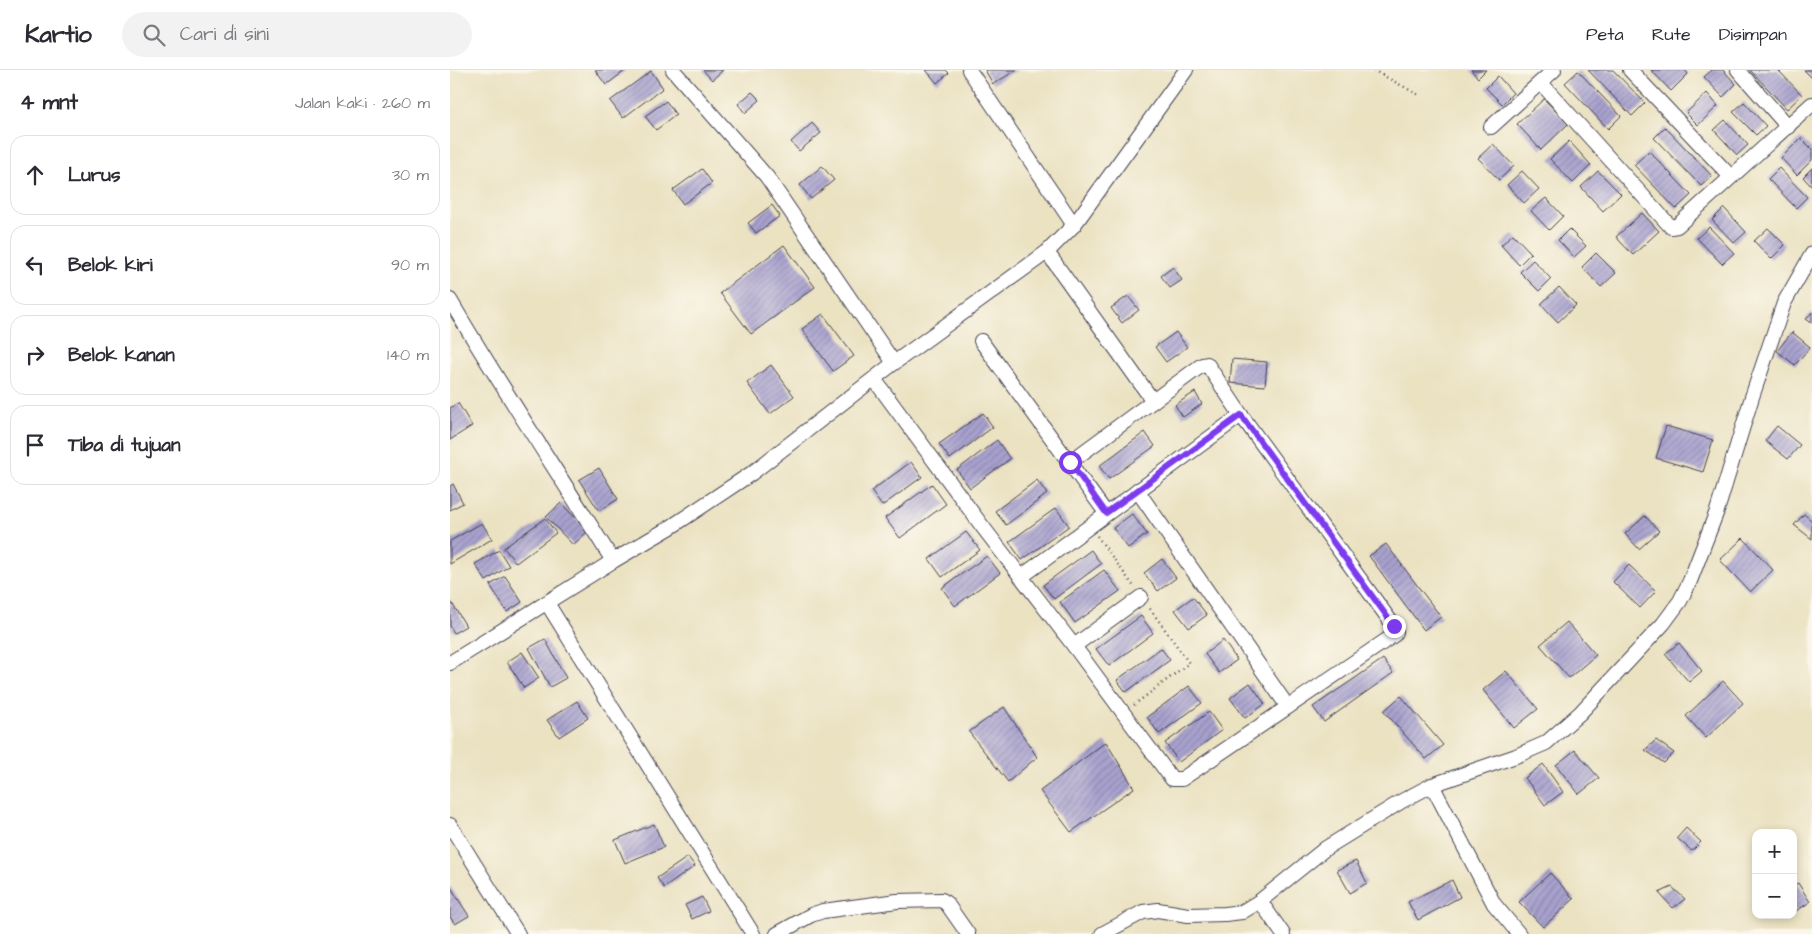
<!DOCTYPE html>
<html lang="id">
<head>
<meta charset="utf-8">
<style>
  body { margin:0; font-family:"Architects Daughter",sans-serif; background:#f2f2f3; color:#2b2b33 }
  .controls { position:absolute; right:15px; bottom:15px; display:grid; overflow:hidden; border-radius:10px; box-shadow:0 2px 8px #0003 }
  .controls button { width:45px; height:45px; display:grid; place-items:center; padding:0; border:0; border-bottom:1px solid #e1e1e2; background:#fff; color:#2b2b33; font:25px sans-serif }
  .stop { position:absolute; width:15px; height:15px; margin:-11px; border:4px solid #7c3aed; border-radius:50%; background:#fff }
  .stop.end { background:#7c3aed; border-color:#fff; box-shadow:0 1px 5px #0008 }
  .list { margin:0; padding:0; list-style:none }
  h2 { display:flex; justify-content:space-between; align-items:center; height:65px; margin:0; padding:0 20px; font-size:21px }
  h2 small { font-size:16px; font-weight:400; color:#7c7c81 }
  .list li { display:grid; grid-template-columns:32px 1fr auto; gap:15px; align-items:center; box-sizing:border-box; height:80px; margin:0 10px 10px; padding:0 10px; border:1px solid #e1e1e2; border-radius:15px }
  .list b { display:block; font-size:19px; white-space:nowrap }
  .list em { font-size:16px; font-style:normal; color:#7c7c81 }
  .icon { flex:none; width:28px; height:28px; fill:none; stroke:currentColor; stroke-width:2; stroke-linecap:round; stroke-linejoin:round }
  .map { position:relative; flex:none; width:1362px; height:864px; overflow:hidden }
  header { display:flex; align-items:center; gap:30px; box-sizing:border-box; height:70px; padding:0 25px; background:#fff; border-bottom:1px solid #e1e1e2 }
  header strong { font-size:24px }
  nav { display:flex; gap:28px; margin-inline-start:auto; font-size:18px }
  .search { width:350px; height:45px; background:#f2f2f3; display:flex; align-items:center; gap:12px; box-sizing:border-box; padding:0 18px; border-radius:28px; color:#7c7c81; font-size:19px }
  main { display:flex }
  aside { flex:1; background:#fff }
  .map>svg:first-child { display:block }
  .building { fill:url(#building-hatch) }
  .lines { fill:none; stroke-linecap:round; stroke-linejoin:round }
  .minor-casing { stroke:#403f4f; stroke-width:16 }
  .path { stroke:#403f4f; stroke-width:2.5; stroke-dasharray:1 4; stroke-linecap:butt }
  .minor { stroke:#fff; stroke-width:14 }
  .route { stroke:#7c3aed; stroke-width:6 }
</style>
</head>
<body>
<header>
<strong>Kartio</strong>
<div class="search"><svg class="icon" aria-label="search" viewBox="0 0 24 24"><circle cx="10" cy="10" r="6"/><path d="M15 15l6 6"/></svg>Cari di sini</div>
<nav><a>Peta</a><a>Rute</a><a>Disimpan</a></nav>
</header>
<main>
<aside>
<h2>4 mnt<small>Jalan kaki · 260 m</small></h2>
<ul class="list">
<li><svg class="icon" aria-label="ahead" viewBox="0 0 24 24"><path d="M12 20V5M6 11l6-6 6 6"/></svg><div><b>Lurus</b></div><em>30 m</em></li>
<li><svg class="icon" aria-label="left" viewBox="0 0 24 24"><path d="M17 20v-9H6M10 6l-5 5 5 5"/></svg><div><b>Belok kiri</b></div><em>90 m</em></li>
<li><svg class="icon" aria-label="right" viewBox="0 0 24 24"><path d="M7 20v-9h11M14 6l5 5-5 5"/></svg><div><b>Belok kanan</b></div><em>140 m</em></li>
<li><svg class="icon" aria-label="arrive" viewBox="0 0 24 24"><path d="M6 21V4h12l-3 4 3 4H6"/></svg><div><b>Tiba di tujuan</b></div></li>
</ul>
</aside>
<div class="map">
<svg width="1362" height="864" viewBox="0 0 1362 864">
  <defs>
    <pattern id="building-hatch" width="6" height="6" patternUnits="userSpaceOnUse" patternTransform="scale(1.25)"><rect width="6" height="6" fill="#a9a2cf"/><path d="M-1 1l2-2M0 6l6-6M5 7l2-2" fill="none" stroke="#8984a9"/></pattern>
  </defs>
  <rect width="100%" height="100%" fill="#fbf7ec"/>
  <filter id="ink" filterUnits="userSpaceOnUse"><feTurbulence type="fractalNoise" baseFrequency=".02" numOctaves="2"/><feDisplacementMap in="SourceGraphic" scale="10" xChannelSelector="R" yChannelSelector="G"/><feConvolveMatrix kernelMatrix="1 2 1 2 8 2 1 2 1" color-interpolation-filters="sRGB"/></filter>
  <filter id="wash" filterUnits="userSpaceOnUse"><feTurbulence type="fractalNoise" baseFrequency=".0096" numOctaves="4" result="noise"/><feDisplacementMap in="SourceGraphic" scale="20" xChannelSelector="R" yChannelSelector="G"/><feGaussianBlur stdDeviation="1.12" result="paint"/><feColorMatrix in="noise" values="0 0 0 0 0 0 0 0 0 0 0 0 0 0 0 0 0 1.4 0 .05"/><feComposite in="paint" operator="in"/></filter>
  <g filter="url(#wash)">
    <rect width="100%" height="100%" fill="#ebe2c2"/>
    <g id="blocks">
      <g class="building">
        <polygon points="145,0 176,0 156,15"/>
        <polygon points="253,0 273,0 262,10"/>
        <polygon points="476,0 496,0 499,3 487,13"/>
        <polygon points="535,0 567,0 543,14"/>
        <polygon points="1021,0 1036,0 1028,8"/>
        <polygon points="1138,0 1163,0 1195,33 1182,46"/>
        <polygon points="1201,0 1235,0 1238,4 1221,21"/>
        <polygon points="1262,0 1273,0 1286,14 1273,27 1254,7"/>
        <polygon points="1300,0 1328,0 1352,25 1337,39"/>
        <polygon points="1354,0 1362,0 1362,8"/>
        <polygon points="201,1 213,18 173,48 160,31"/>
        <polygon points="1128,1 1171,46 1158,59 1115,13"/>
        <polygon points="1048,6 1063,23 1052,34 1036,18"/>
        <polygon points="302,22 310,30 295,43 288,34"/>
        <polygon points="1257,23 1268,36 1248,55 1236,43"/>
        <polygon points="1094,29 1118,54 1091,80 1067,54"/>
        <polygon points="216,31 226,45 206,60 195,46"/>
        <polygon points="1294,32 1316,56 1306,65 1283,42"/>
        <polygon points="1275,50 1298,75 1287,85 1264,60"/>
        <polygon points="362,53 371,63 349,81 341,72"/>
        <polygon points="1215,57 1262,106 1251,116 1204,68"/>
        <polygon points="1351,68 1362,79 1362,90 1347,105 1331,88"/>
        <polygon points="1119,71 1141,95 1123,113 1100,89"/>
        <polygon points="1043,74 1064,96 1049,110 1028,88"/>
        <polygon points="1199,81 1241,125 1226,139 1184,95"/>
        <polygon points="372,96 384,110 361,129 350,115"/>
        <polygon points="1329,98 1357,127 1346,138 1318,109"/>
        <polygon points="1362,98 1362,117 1353,107"/>
        <polygon points="252,99 262,113 233,134 223,120"/>
        <polygon points="1072,101 1089,119 1074,133 1057,115"/>
        <polygon points="1148,101 1171,124 1153,141 1131,117"/>
        <polygon points="1096,128 1113,146 1099,160 1081,141"/>
        <polygon points="322,135 330,146 306,163 298,153"/>
        <polygon points="1274,138 1296,162 1284,173 1262,150"/>
        <polygon points="1192,143 1209,161 1183,185 1166,167"/>
        <polygon points="1259,157 1284,183 1272,194 1247,168"/>
        <polygon points="1318,158 1335,175 1321,189 1304,171"/>
        <polygon points="1119,159 1136,176 1124,187 1108,170"/>
        <polygon points="1063,164 1081,183 1069,195 1051,175"/>
        <polygon points="334,175 365,217 301,264 270,223"/>
        <polygon points="1146,183 1166,203 1151,217 1132,197"/>
        <polygon points="1083,190 1101,209 1089,221 1070,202"/>
        <polygon points="723,197 732,210 720,218 711,206"/>
        <polygon points="1109,217 1126,235 1108,252 1091,234"/>
        <polygon points="678,226 689,240 672,253 661,238"/>
        <polygon points="1362,242 1362,253 1356,249"/>
        <polygon points="373,244 404,286 383,301 352,259"/>
        <polygon points="726,262 737,277 716,292 705,277"/>
        <polygon points="1342,262 1360,277 1345,295 1327,281"/>
        <polygon points="782,289 817,292 815,316 780,313"/>
        <polygon points="321,295 344,326 320,344 297,313"/>
        <polygon points="745,322 752,334 733,347 725,335"/>
        <polygon points="8,333 22,356 0,370 0,338"/>
        <polygon points="533,343 543,357 500,389 489,374"/>
        <polygon points="1216,356 1263,370 1253,402 1206,388"/>
        <polygon points="1327,356 1350,375 1338,389 1315,371"/>
        <polygon points="695,362 705,376 659,409 649,396"/>
        <polygon points="547,370 560,389 520,418 507,400"/>
        <polygon points="461,392 472,407 432,436 421,421"/>
        <polygon points="149,398 168,429 149,441 129,410"/>
        <polygon points="587,410 597,424 556,455 545,441"/>
        <polygon points="3,414 13,433 0,440 0,416"/>
        <polygon points="482,414 496,434 450,468 435,448"/>
        <polygon points="111,433 138,461 123,475 96,447"/>
        <polygon points="606,438 619,456 572,490 559,472"/>
        <polygon points="682,444 697,464 678,478 663,458"/>
        <polygon points="1354,444 1362,451 1362,469 1344,455"/>
        <polygon points="1195,446 1209,461 1189,479 1175,464"/>
        <polygon points="95,448 106,463 66,493 54,478"/>
        <polygon points="32,453 42,469 0,494 0,471"/>
        <polygon points="516,462 530,480 492,507 479,489"/>
        <polygon points="1293,468 1323,500 1300,522 1270,490"/>
        <polygon points="936,474 991,547 974,560 919,486"/>
        <polygon points="49,480 59,496 36,511 25,494"/>
        <polygon points="641,480 651,494 604,529 593,515"/>
        <polygon points="537,486 550,503 505,536 492,518"/>
        <polygon points="712,489 726,508 708,521 694,503"/>
        <polygon points="1179,495 1206,521 1190,538 1163,512"/>
        <polygon points="654,500 670,521 625,553 610,532"/>
        <polygon points="55,506 72,532 57,542 40,515"/>
        <polygon points="743,527 757,545 739,558 725,540"/>
        <polygon points="0,530 16,556 4,563 0,556"/>
        <polygon points="691,546 703,563 659,596 646,579"/>
        <polygon points="1117,552 1146,585 1119,608 1090,575"/>
        <polygon points="95,569 116,608 100,617 79,578"/>
        <polygon points="773,570 787,590 769,603 755,584"/>
        <polygon points="1229,573 1252,601 1239,612 1215,584"/>
        <polygon points="711,578 720,590 676,622 667,610"/>
        <polygon points="72,582 89,608 74,618 57,592"/>
        <polygon points="933,589 943,603 874,652 863,637"/>
        <polygon points="1056,601 1088,639 1064,658 1033,620"/>
        <polygon points="1273,611 1293,633 1256,668 1236,646"/>
        <polygon points="800,613 815,634 795,648 780,628"/>
        <polygon points="739,616 752,633 709,664 697,647"/>
        <polygon points="951,626 993,675 976,689 934,641"/>
        <polygon points="127,631 138,648 109,667 97,650"/>
        <polygon points="554,637 587,687 558,712 519,662"/>
        <polygon points="759,642 772,660 729,692 715,673"/>
        <polygon points="1206,670 1224,683 1214,693 1195,680"/>
        <polygon points="656,672 684,718 621,762 590,721"/>
        <polygon points="1125,680 1149,708 1129,724 1106,695"/>
        <polygon points="1093,694 1113,722 1095,735 1075,708"/>
        <polygon points="204,754 214,777 175,793 165,770"/>
        <polygon points="1236,758 1251,772 1242,781 1227,768"/>
        <polygon points="238,787 245,796 214,818 207,808"/>
        <polygon points="906,791 917,813 900,823 887,800"/>
        <polygon points="1100,803 1124,829 1093,857 1069,832"/>
        <polygon points="1002,810 1010,827 968,850 958,832"/>
        <polygon points="1348,813 1360,832 1343,843 1343,816"/>
        <polygon points="0,816 19,846 5,854 0,847"/>
        <polygon points="1222,817 1235,829 1223,838 1209,823"/>
        <polygon points="252,827 259,841 242,849 235,835"/>
      </g>
    </g>
  </g>
  <g filter="url(#ink)">
    <use href="#blocks" fill-opacity="0" stroke="#403f4f" stroke-width="1"/>
    <g class="lines">
      <g class="minor-casing">
        <g id="minor">
          <polyline points="223,0 317,107 444,293"/>
          <polyline points="519,0 624,155"/>
          <polyline points="1180,0 1281,107"/>
          <polyline points="1288,0 1338,57"/>
          <polyline points="1091,13 1221,157 1227,156 1362,34"/>
          <polyline points="1041,57 1104,0"/>
          <polyline points="597,182 703,331"/>
          <path d="M0,230C52,319 109,404 163,491"/>
          <polyline points="531,271 656,443"/>
          <polyline points="424,309 532,456 624,576 722,709 732,709 944,565 946,562 944,556 791,345 757,294 752,295 620,392"/>
          <polyline points="687,420 838,637"/>
          <polyline points="571,507 791,345"/>
          <polyline points="97,533 303,864"/>
          <polyline points="624,576 691,527"/>
          <polyline points="0,593 163,491 221,457 302,403 444,293 597,182 624,155 736,0"/>
          <polyline points="982,715 1044,834 1069,864"/>
          <polyline points="0,755 68,864"/>
          <polyline points="327,864 361,845 373,841 447,831 492,830 497,834 518,864"/>
          <polyline points="652,864 693,842 708,840 738,845 775,844 792,842 810,831"/>
          <polyline points="833,864 810,831 876,778 952,731 982,715 1066,686 1096,673 1130,643 1213,554 1230,531 1240,511 1267,441 1302,327 1334,233 1362,184"/>
        </g>
      </g>
      <g class="path">
        <polyline points="923,0 969,25"/>
        <polyline points="647,466 685,518"/>
        <polyline points="684,635 739,593 698,536"/>
      </g>
      <use href="#minor" class="minor"/>
    </g>
  </g>
  <g class="lines" filter="url(#ink)">
    <polyline class="route" points="620,392 656,443 791,345 944,556"/>
  </g>
</svg>
<div class="controls">
<button>+</button>
<button>−</button>
</div>
<div class="stop" style="left:620px;top:392px"></div>
<div class="stop end" style="left:944px;top:556px"></div>
</div>
</main>
</body>
</html>
